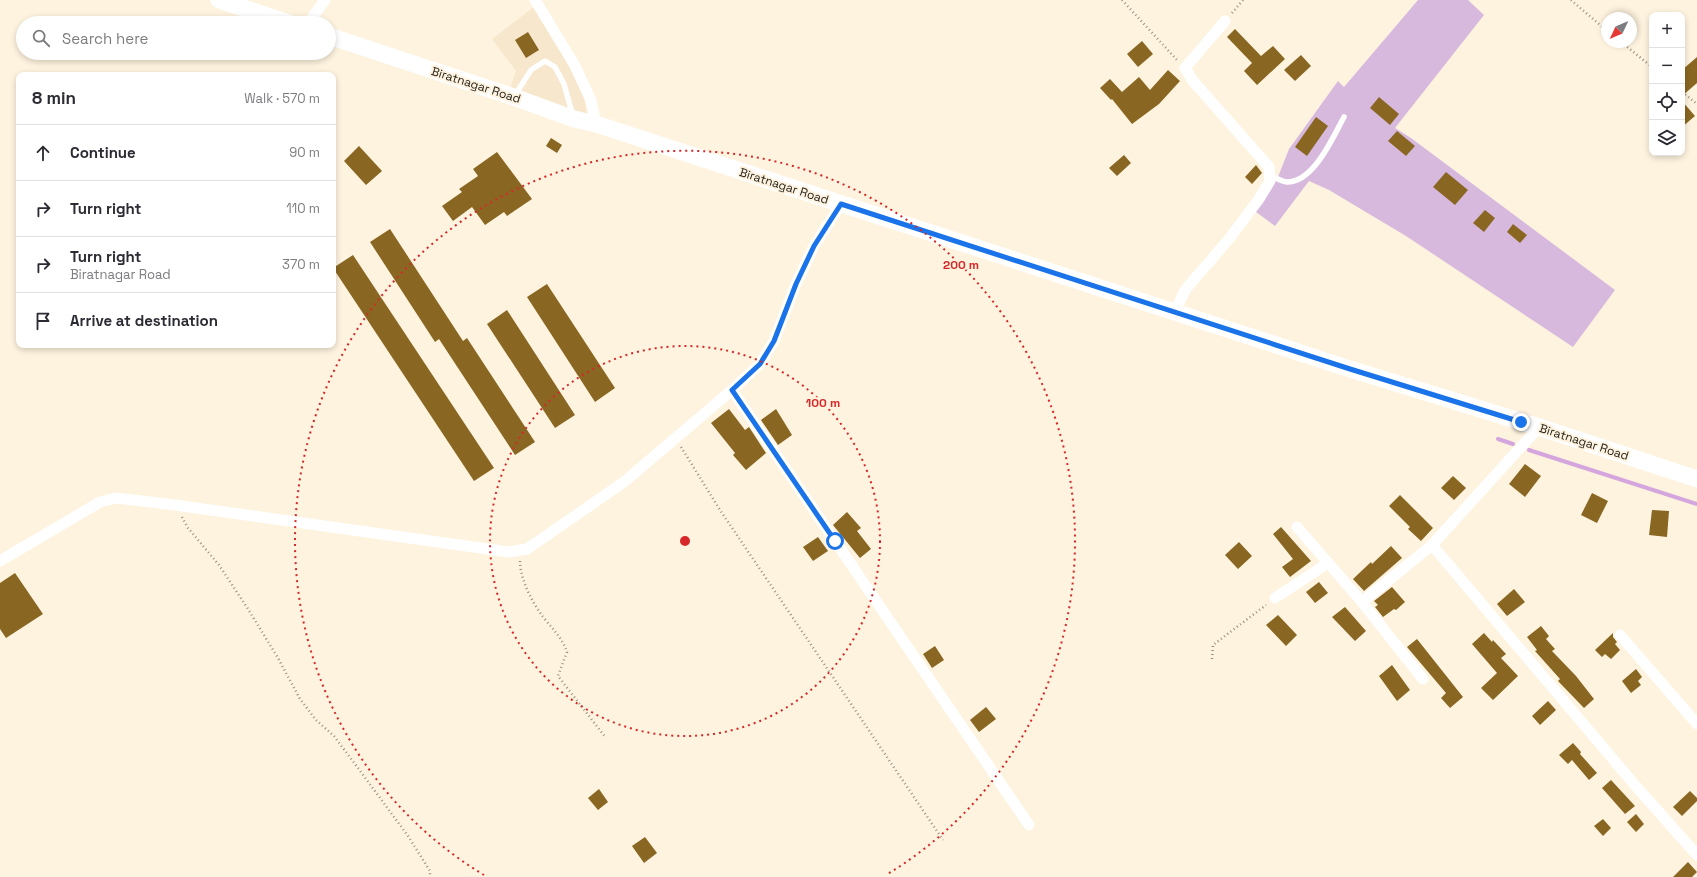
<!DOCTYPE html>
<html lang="en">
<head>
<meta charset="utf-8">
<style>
  body { margin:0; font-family:"Space Grotesk",sans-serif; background:#f7f7f7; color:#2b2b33 }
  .controls { position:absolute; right:12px; top:12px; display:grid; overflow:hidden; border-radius:8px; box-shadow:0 2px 6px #0003 }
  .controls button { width:36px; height:36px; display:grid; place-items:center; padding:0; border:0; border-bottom:1px solid #e1e1e2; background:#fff; color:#2b2b33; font:20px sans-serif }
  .compass { position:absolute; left:1601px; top:12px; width:36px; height:36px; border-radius:50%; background:#fff; box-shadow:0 2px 6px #0003; rotate:226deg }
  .stop { position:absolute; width:12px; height:12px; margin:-9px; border:3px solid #1a73e8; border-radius:50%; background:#fff }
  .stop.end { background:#1a73e8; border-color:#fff; box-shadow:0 1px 4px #0008 }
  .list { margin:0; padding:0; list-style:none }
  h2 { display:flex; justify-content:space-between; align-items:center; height:52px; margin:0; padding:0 16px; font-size:17px }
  h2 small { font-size:13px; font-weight:400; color:#7c7c81 }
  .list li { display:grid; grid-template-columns:26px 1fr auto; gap:12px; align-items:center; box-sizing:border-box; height:56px; padding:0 16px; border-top:1px solid #e1e1e2 }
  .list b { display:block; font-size:15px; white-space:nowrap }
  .list p { margin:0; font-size:13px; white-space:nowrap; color:#7c7c81 }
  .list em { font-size:13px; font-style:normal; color:#7c7c81 }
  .icon { flex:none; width:22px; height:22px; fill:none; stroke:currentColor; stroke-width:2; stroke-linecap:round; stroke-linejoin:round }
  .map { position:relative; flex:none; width:1697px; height:877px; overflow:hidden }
  .search { position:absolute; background:#fff; box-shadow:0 2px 6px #0003; left:16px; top:16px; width:320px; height:44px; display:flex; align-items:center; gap:10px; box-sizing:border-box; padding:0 14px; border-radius:22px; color:#7c7c81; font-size:15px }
  .panel { position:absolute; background:#fff; box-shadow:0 2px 6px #0003; left:16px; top:72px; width:320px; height:276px; border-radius:8px }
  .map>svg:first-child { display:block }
  .built { fill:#f6e7cd }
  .green { fill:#d8b9de }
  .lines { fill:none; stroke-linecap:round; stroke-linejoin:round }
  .stream { stroke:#d5a5de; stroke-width:4 }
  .building { fill:#896722 }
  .path { stroke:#989082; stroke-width:2.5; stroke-dasharray:1 3; stroke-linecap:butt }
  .service { stroke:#fff; stroke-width:5.5 }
  .minor { stroke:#fff; stroke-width:11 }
  .primary { stroke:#fff; stroke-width:17 }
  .route { stroke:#1a73e8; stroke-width:5 }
  .ring { fill:none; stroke:#d62828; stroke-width:2; stroke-dasharray:2 4 }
  .labels { text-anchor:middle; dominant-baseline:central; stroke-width:4; stroke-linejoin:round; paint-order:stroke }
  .street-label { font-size:12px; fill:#26221b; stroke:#fef3df }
  .centre { fill:#d62828; stroke:#fef3df; stroke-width:2 }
  .ring-label { font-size:12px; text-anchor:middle; font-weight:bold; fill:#d62828; stroke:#fef3df; stroke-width:4; stroke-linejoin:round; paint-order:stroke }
</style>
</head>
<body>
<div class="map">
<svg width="1697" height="877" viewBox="0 0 1697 877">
  <rect width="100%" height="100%" fill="#fef3df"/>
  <polygon class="built" points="534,7 571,69 584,99 587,115 510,88 516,71 492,39"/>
  <polygon class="green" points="1418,0 1468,0 1484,15 1395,128 1411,138 1615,290 1573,347 1406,236 1329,190 1309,181 1275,226 1252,209 1278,177 1289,149 1338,81 1344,87"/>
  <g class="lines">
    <g class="stream">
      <polyline points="1498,439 1513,444"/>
      <polyline points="1529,450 1697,504"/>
    </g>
  </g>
  <g class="building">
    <polygon points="1235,29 1261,56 1273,46 1285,59 1257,85 1244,71 1252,63 1227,37"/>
    <polygon points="528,32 539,50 526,58 515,40"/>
    <polygon points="1142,41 1153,54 1138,67 1127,54"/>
    <polygon points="1301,55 1311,66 1295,81 1284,70"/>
    <polygon points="1697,57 1697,83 1682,96 1682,70"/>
    <polygon points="1168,70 1180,81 1159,104 1132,124 1112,99 1111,100 1100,88 1110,79 1122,92 1139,77 1150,90"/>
    <polygon points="1379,97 1399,114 1390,125 1370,108"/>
    <polygon points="1682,101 1695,116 1682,127"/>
    <polygon points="1316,117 1328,126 1307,156 1295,147"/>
    <polygon points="1397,131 1415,146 1406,156 1388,141"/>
    <polygon points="551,138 562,145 557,153 546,146"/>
    <polygon points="359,146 382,171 366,185 344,161"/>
    <polygon points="497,152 532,199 507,216 504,212 485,225 472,207 453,221 442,206 462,192 459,189 478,176 473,169"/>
    <polygon points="1124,155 1131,163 1117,176 1109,168"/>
    <polygon points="1256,165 1262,173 1252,184 1245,177"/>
    <polygon points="1446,172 1468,190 1455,205 1433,187"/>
    <polygon points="1485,210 1495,218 1484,232 1473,223"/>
    <polygon points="1513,224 1527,235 1520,243 1507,232"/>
    <polygon points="390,229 463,341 467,338 535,442 515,455 439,339 435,342 370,242"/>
    <polygon points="353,255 494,468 474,481 333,268"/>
    <polygon points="547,284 615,388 595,402 527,297"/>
    <polygon points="507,310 575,415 555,428 487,324"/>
    <polygon points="729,409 745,430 749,427 766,453 746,470 733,455 735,453 711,423"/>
    <polygon points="776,409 792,435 778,445 761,420"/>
    <polygon points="1525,464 1541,476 1525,497 1509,484"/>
    <polygon points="1453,476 1466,488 1454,500 1441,488"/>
    <polygon points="1592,493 1608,501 1597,523 1581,515"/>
    <polygon points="1400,495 1433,528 1421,541 1408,529 1410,527 1389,506"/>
    <polygon points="1652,510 1669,511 1667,537 1649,535"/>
    <polygon points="847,512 861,528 857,531 871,549 860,558 833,525"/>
    <polygon points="1281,527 1311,561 1290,577 1282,567 1293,559 1273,534"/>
    <polygon points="818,537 828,551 813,561 803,547"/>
    <polygon points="1239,542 1252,556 1238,569 1225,555"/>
    <polygon points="1391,546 1402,558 1364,591 1353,579 1371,562 1372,564"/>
    <polygon points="15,573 43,614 6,638 0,629 0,583"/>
    <polygon points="1319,582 1328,593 1315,603 1306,592"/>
    <polygon points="1392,587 1405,602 1396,610 1394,609 1383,617 1375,607 1378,605 1374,601"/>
    <polygon points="1514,589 1525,602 1507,616 1497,604"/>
    <polygon points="1345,607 1366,631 1355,641 1332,617"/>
    <polygon points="1278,615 1297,635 1286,646 1266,625"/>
    <polygon points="1541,626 1549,636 1546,639 1555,649 1552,651 1576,676 1594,699 1584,708 1558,681 1560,679 1535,651 1537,650 1527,637"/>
    <polygon points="1484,633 1492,642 1493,640 1506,654 1501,658 1518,676 1493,700 1481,688 1497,673 1472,644"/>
    <polygon points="1613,633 1613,637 1617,642 1615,644 1620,650 1611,659 1605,654 1602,657 1595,650"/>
    <polygon points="1417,639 1463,697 1450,708 1441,698 1446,693 1407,647"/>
    <polygon points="935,646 944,660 932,668 923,654"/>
    <polygon points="1392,665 1410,690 1397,701 1379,676"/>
    <polygon points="1636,669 1642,677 1638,681 1641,685 1631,693 1622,681"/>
    <polygon points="1548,701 1556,710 1540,725 1532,716"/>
    <polygon points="986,707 996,719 979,732 970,720"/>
    <polygon points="1573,743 1581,752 1580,754 1597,773 1589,780 1572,760 1568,764 1559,755"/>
    <polygon points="1611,780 1635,806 1625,814 1602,788"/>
    <polygon points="599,789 608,802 598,810 588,798"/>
    <polygon points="1690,791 1697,798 1697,801 1682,816 1673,807"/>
    <polygon points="1636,814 1644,824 1636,832 1627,822"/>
    <polygon points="1603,819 1611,828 1603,836 1594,826"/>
    <polygon points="645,837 657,853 644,863 632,846"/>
    <polygon points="1688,862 1697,872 1692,877 1673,877"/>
  </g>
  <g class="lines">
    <g class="path">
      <polyline points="1122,0 1177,60"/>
      <polyline points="1571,0 1607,31"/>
      <polyline points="1232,13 1243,0"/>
      <polyline points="1621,42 1652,67"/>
      <polyline points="1682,92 1697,104"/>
      <polyline points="681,447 720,510 943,840"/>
      <polyline points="182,517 188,528 219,565 248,609 278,658 300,699 316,720 334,736 355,764 408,836 430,871 430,877"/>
      <path d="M520,561C520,579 532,602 543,617C553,629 562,638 567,652L558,676L606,738"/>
      <polyline points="1212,659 1213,645 1266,605"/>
    </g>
    <g class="service">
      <polyline points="515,95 531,70 545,61 555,67 564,84 573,116"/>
      <path d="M1270,176C1275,177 1282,182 1287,182C1314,182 1333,137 1344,117"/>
    </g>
    <g class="minor">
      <polyline points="535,0 574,64 591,100 596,124"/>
      <polyline points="308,23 325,0"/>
      <polyline points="1175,312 1185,290 1229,239 1259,199 1270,181 1269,167 1193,81 1185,68 1225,21"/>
      <polyline points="732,390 1029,825"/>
      <polyline points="1297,527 1362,602 1423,679"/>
      <polyline points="1432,545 1634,784 1697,855"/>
      <polyline points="0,561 100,502 116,498 175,505 509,552 527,549 624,482 732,390 760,364 774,341 796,284 814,246 841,204"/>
      <polyline points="1275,598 1328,563"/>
      <polyline points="1362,602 1432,545 1539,427"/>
      <polyline points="1620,635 1697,724"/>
    </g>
    <g class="primary">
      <polyline points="219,0 289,23"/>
      <polyline points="329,36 514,97 574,119 596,124 1350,369 1539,427 1697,479"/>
    </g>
  </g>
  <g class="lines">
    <polyline class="route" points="835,541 732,390 760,364 774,341 796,284 814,246 841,204 1350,369 1521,422"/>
  </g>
  <g class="ring">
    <circle cx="685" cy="541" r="195"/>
    <path d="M484 875A390 390 0 1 1 886 875"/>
  </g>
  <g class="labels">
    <g class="street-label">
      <text transform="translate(476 85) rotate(18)">Biratnagar Road</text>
      <text transform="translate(784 186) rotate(18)">Biratnagar Road</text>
      <text transform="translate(1584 442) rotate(18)">Biratnagar Road</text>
    </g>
  </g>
  <circle cx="685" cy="541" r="6" class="centre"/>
  <g class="ring-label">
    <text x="961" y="269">200 m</text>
    <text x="823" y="407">100 m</text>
  </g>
</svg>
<div class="controls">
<button>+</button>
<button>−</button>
<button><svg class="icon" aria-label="locate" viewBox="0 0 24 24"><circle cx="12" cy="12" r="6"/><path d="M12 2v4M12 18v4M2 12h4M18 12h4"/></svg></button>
<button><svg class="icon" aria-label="layers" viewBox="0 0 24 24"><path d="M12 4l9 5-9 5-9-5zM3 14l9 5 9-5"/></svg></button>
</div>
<svg class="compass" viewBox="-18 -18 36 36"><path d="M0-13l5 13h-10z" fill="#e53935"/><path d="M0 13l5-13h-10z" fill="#7c7c81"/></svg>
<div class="stop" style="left:835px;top:541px"></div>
<div class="stop end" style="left:1521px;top:422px"></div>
<div class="search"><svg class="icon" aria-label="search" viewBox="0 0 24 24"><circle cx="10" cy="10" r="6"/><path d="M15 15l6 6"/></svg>Search here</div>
<section class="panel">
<h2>8 min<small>Walk · 570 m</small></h2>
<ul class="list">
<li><svg class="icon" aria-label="ahead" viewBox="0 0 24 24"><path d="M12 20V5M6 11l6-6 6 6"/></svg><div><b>Continue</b></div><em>90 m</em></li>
<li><svg class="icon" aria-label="right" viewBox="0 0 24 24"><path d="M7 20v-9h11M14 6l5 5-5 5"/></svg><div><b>Turn right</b></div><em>110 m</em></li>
<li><svg class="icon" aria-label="right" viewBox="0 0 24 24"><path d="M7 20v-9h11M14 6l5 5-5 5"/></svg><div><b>Turn right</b><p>Biratnagar Road</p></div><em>370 m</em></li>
<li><svg class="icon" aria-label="arrive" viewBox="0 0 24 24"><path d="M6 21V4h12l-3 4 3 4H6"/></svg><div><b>Arrive at destination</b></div></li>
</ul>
</section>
</div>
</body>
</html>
